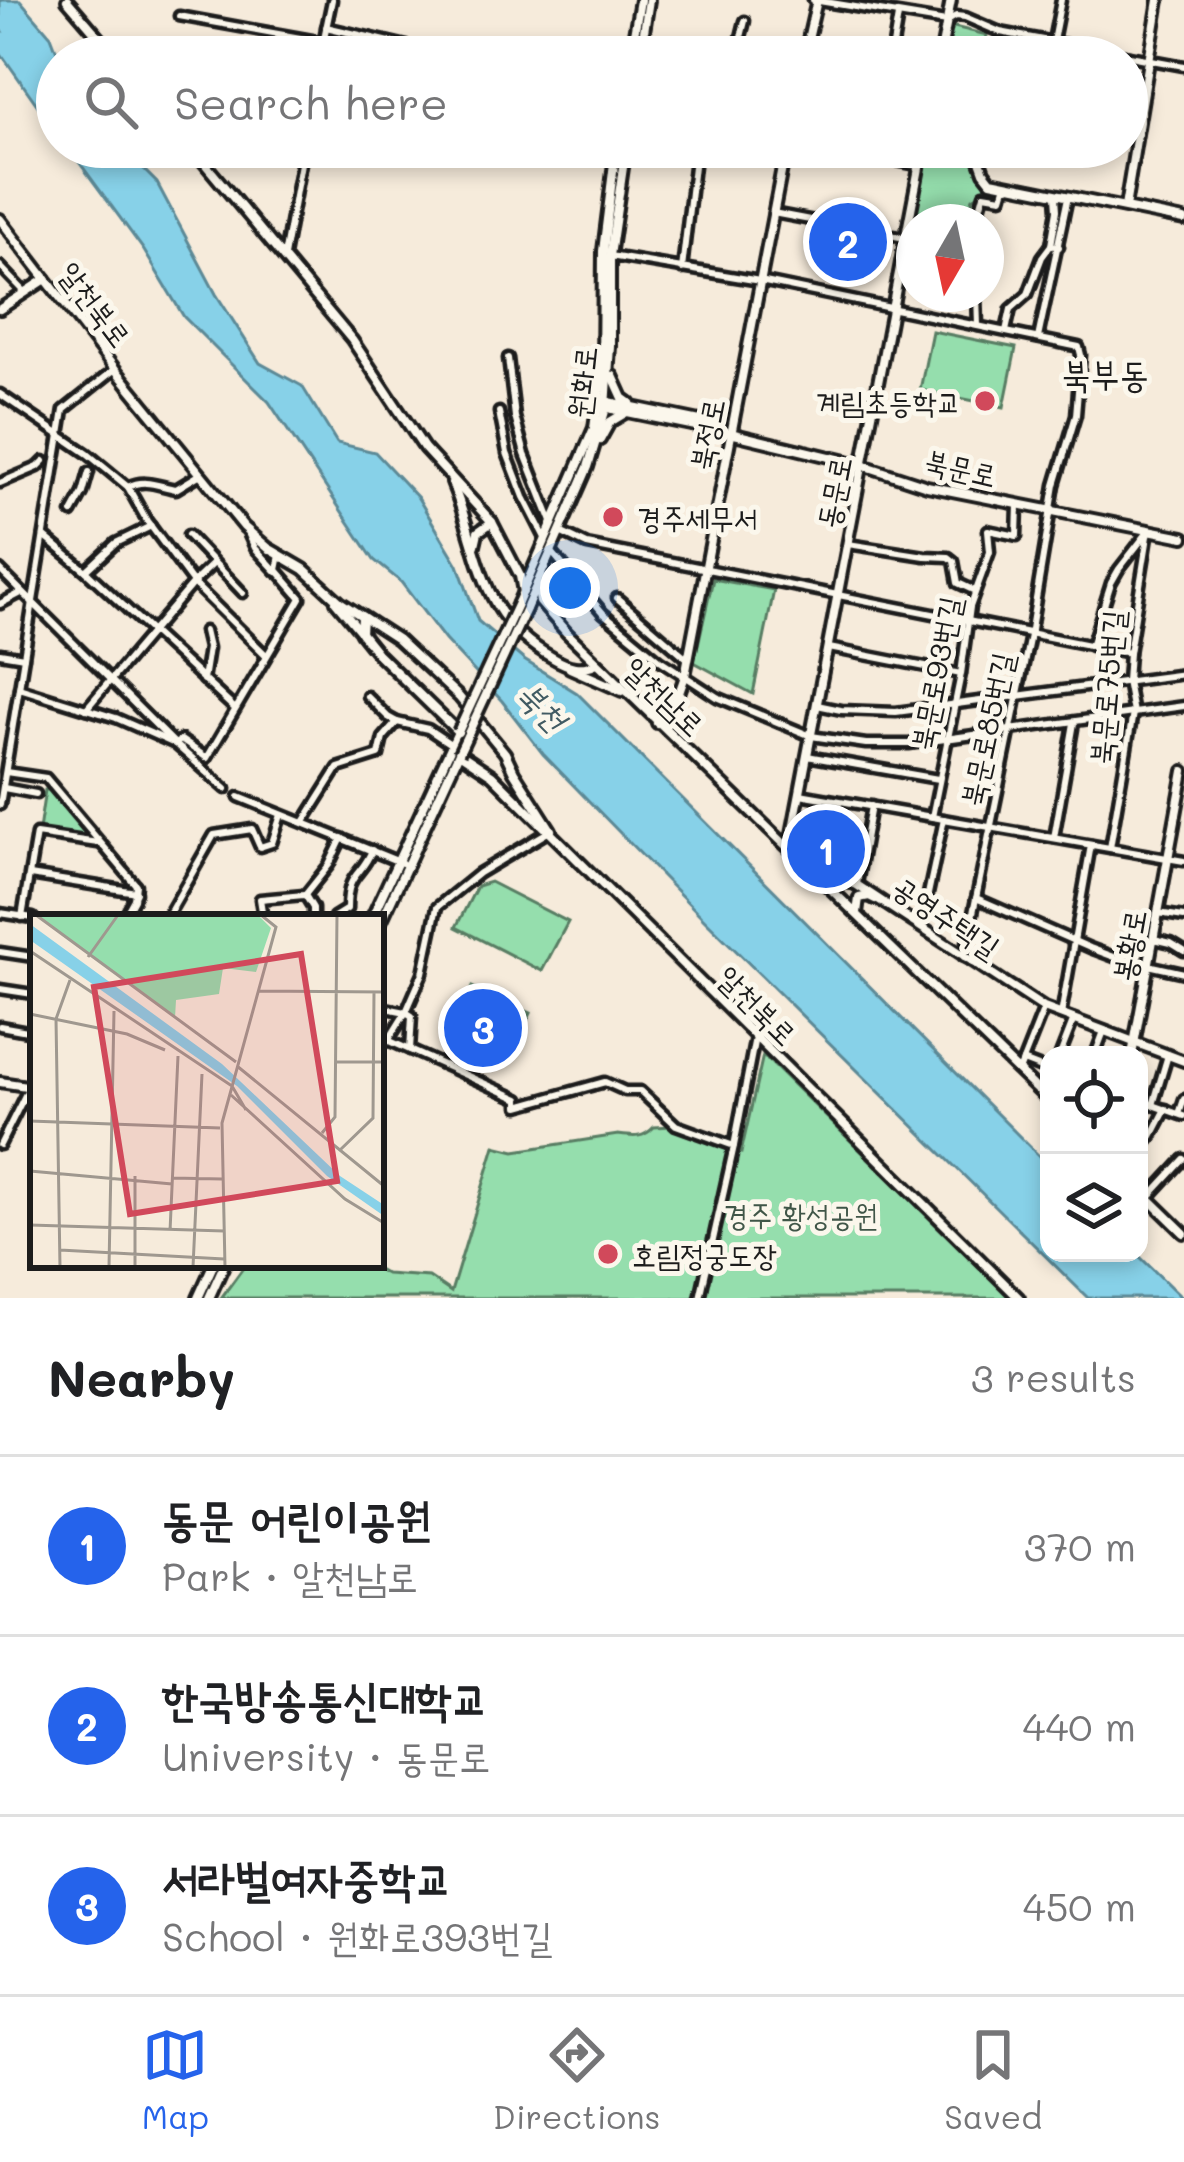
<!DOCTYPE html>
<html lang="en">
<head>
<meta charset="utf-8">
<style>
  body { margin:0; font-family:Mali,"Poor Story",sans-serif; background:#f6f6f6; color:#202124 }
  .controls { position:absolute; right:36px; bottom:36px; display:grid; overflow:hidden; border-radius:24px; box-shadow:0 6px 18px #0003 }
  .controls button { width:108px; height:108px; display:grid; place-items:center; padding:0; border:0; border-bottom:3px solid #e0e0e0; background:#fff; color:#202124; font:60px sans-serif }
  .compass { position:absolute; left:896px; top:204px; width:108px; height:108px; border-radius:50%; background:#fff; box-shadow:0 6px 18px #0003; rotate:189deg }
  .you { position:absolute; left:570px; top:588px; width:42px; height:42px; margin:-30px; border:9px solid #fff; border-radius:50%; background:#1a73e8; box-shadow:0 0 0 18px #1a73e833 }
  .badge { display:grid; place-items:center; width:78px; height:78px; border-radius:50%; background:#2563eb; color:#fff; font-size:39px; font-weight:700 }
  .pin { position:absolute; translate:-50% -50%; border:6px solid #fff; box-shadow:0 3px 12px #0006 }
  .list { margin:0; padding:0; list-style:none }
  h2 { display:flex; justify-content:space-between; align-items:center; height:156px; margin:0; padding:0 48px; font-size:51px }
  h2 small { font-size:39px; font-weight:400; color:#757577 }
  .list li { display:grid; grid-template-columns:78px 1fr auto; gap:36px; align-items:center; box-sizing:border-box; height:180px; padding:0 48px; border-top:3px solid #e0e0e0 }
  .list b { display:block; font-size:45px; white-space:nowrap }
  .list p { margin:0; font-size:39px; white-space:nowrap; color:#757577 }
  .list em { font-size:39px; font-style:normal; color:#757577 }
  .icon { flex:none; width:66px; height:66px; fill:none; stroke:currentColor; stroke-width:2; stroke-linecap:round; stroke-linejoin:round }
  .map { position:relative; flex:none; width:1184px; height:1298px; overflow:hidden }
  .search { position:absolute; background:#fff; box-shadow:0 6px 18px #0003; left:36px; right:36px; top:36px; height:132px; display:flex; align-items:center; gap:30px; box-sizing:border-box; padding:0 42px; border-radius:66px; color:#757577; font-size:45px }
  .sheet { height:696px; background:#fff }
  nav { display:flex; justify-content:space-around; align-items:center; box-sizing:border-box; height:168px; border-top:3px solid #e0e0e0; background:#fff; font-size:33px; color:#757577 }
  nav a { display:grid; justify-items:center; gap:6px }
  nav .on { color:#2563eb }
  .map>svg:first-child { display:block }
  .green { fill:#95dead; stroke:#587d64; stroke-width:3 }
  .water { fill:#87d1e8; stroke:#5c8996; stroke-width:3 }
  .lines { fill:none; stroke-linecap:round; stroke-linejoin:round }
  .street-casing { stroke:#1c1c1c; stroke-width:15 }
  .secondary-casing { stroke:#1c1c1c; stroke-width:16 }
  .street { stroke:#fbf7ec; stroke-width:6 }
  .secondary { stroke:#fbf7ec; stroke-width:8 }
  .secondary-bridge-casing { stroke:#1c1c1c; stroke-width:16; stroke-linecap:butt }
  .secondary-bridge { stroke:#fbf7ec; stroke-width:8 }
  .poi-dot { fill:#d1495b; stroke:#fbf7ec; stroke-width:4.5 }
  .labels { text-anchor:middle; dominant-baseline:central; stroke-width:10; stroke-linejoin:round; paint-order:stroke }
  .street-label { font-size:30px; fill:#1c1c1c; stroke:#fbf7ec }
  .poi-label { font-size:30px; fill:#1c1c1c; stroke:#fbf7ec; text-anchor:start }
  .park-label { font-size:30px; fill:#405648; stroke:#fbf7ec }
  .water-label { font-size:33px; font-style:italic; fill:#415b63; stroke:#fbf7ec }
  .quarter-label { font-size:36px; fill:#1c1c1c; stroke:#fbf7ec }
  .inset-road { fill:none; stroke:#9f988f; stroke-width:3 }
  .view { fill:#d1495b; fill-opacity:0.15; stroke:#d1495b; stroke-width:6 }
  .inset-edge { fill:none; stroke:#1c1c1c; stroke-width:6 }
</style>
</head>
<body>
<div class="map">
<svg width="1184" height="1298" viewBox="0 0 1184 1298">
  <rect width="100%" height="100%" fill="#f6ebdb"/>
  <filter id="ink" filterUnits="userSpaceOnUse"><feTurbulence type="fractalNoise" baseFrequency=".00833" numOctaves="2"/><feDisplacementMap in="SourceGraphic" scale="24" xChannelSelector="R" yChannelSelector="G"/><feConvolveMatrix kernelMatrix="1 2 1 2 8 2 1 2 1" color-interpolation-filters="sRGB"/></filter>
  <g filter="url(#ink)">
    <g class="green">
      <polygon points="950,26 987,35 983,57 945,57"/>
      <polygon points="928,147 971,147 987,189 973,198 966,222 914,222"/>
      <polygon points="932,331 1016,348 1004,407 920,390"/>
      <polygon points="713,579 774,590 753,694 694,662"/>
      <polygon points="45,790 49,790 94,842 39,830"/>
      <polygon points="803,822 854,854 848,875 798,845"/>
      <polygon points="490,882 568,922 542,971 456,927 477,886"/>
      <polygon points="472,987 531,1013 511,1056 453,1030"/>
      <path d="M763,1055L1011,1298H221L245,1265H370L386,1274L429,1277L451,1292L495,1146L515,1151L618,1135C633,1137 643,1139 654,1127L673,1126L741,1153Z"/>
    </g>
    <g class="water">
      <polygon points="0,0 20,0 51,36 59,57 57,57 57,133 0,52 0,31 2,31 0,29"/>
      <polygon points="68,147 121,147 157,183 216,294 260,363 302,386 337,443 375,452 418,498 458,565 478,621 524,660 577,693 1049,1166 1049,1253 1136,1253 1182,1298 1088,1298 705,920 543,754 502,701 445,640 401,582 374,560 269,402 184,317 143,249"/>
    </g>
    <g class="lines">
      <g class="street-casing">
        <g id="street">
          <polyline points="813,0 946,22 956,16 965,17 1000,32 1184,66"/>
          <polyline points="179,16 323,42"/>
          <polyline points="326,27 411,47 408,57"/>
          <polyline points="1053,41 1061,0"/>
          <path d="M641,49C666,52 690,51 714,57"/>
          <polyline points="320,57 332,0"/>
          <polyline points="736,57 745,21"/>
          <polyline points="891,57 898,16"/>
          <polyline points="773,213 905,238"/>
          <polyline points="972,222 974,211 980,208 984,194 1002,197 1005,187 1008,187"/>
          <polyline points="986,235 992,237 986,253"/>
          <polyline points="1051,245 1057,210 1056,196"/>
          <polyline points="284,256 304,147"/>
          <polyline points="610,256 760,281 1079,347 1081,355 1076,415 1055,485 1030,635 964,957"/>
          <polyline points="0,266 24,291"/>
          <polyline points="682,269 694,166"/>
          <polyline points="977,294 978,326"/>
          <polyline points="1006,331 1011,309 1028,294 1042,257 1051,245 1059,247"/>
          <polyline points="1038,338 1068,197"/>
          <polyline points="508,358 515,417 525,454 552,522"/>
          <polyline points="0,394 88,454 128,487 147,521 193,583 266,655"/>
          <polyline points="499,412 507,453 524,497 545,538"/>
          <polyline points="0,483 38,467 44,461"/>
          <path d="M128,487C145,478 158,486 176,489L199,475"/>
          <polyline points="72,513 83,493 89,472"/>
          <polyline points="560,532 587,545 1129,653"/>
          <polyline points="188,535 243,593"/>
          <polyline points="249,535 255,548 277,572"/>
          <polyline points="44,536 86,571 233,707"/>
          <polyline points="848,544 925,556 949,557 954,561 958,583 975,591"/>
          <polyline points="551,551 603,613 660,660 717,697 811,736 866,744 909,744 1184,706"/>
          <polyline points="0,570 175,744 226,789"/>
          <polyline points="86,571 116,543 151,526"/>
          <polyline points="617,598 688,659"/>
          <polyline points="0,604 21,593"/>
          <polyline points="1091,646 1111,583 1119,569 1147,533"/>
          <polyline points="829,648 961,674"/>
          <polyline points="0,653 24,657"/>
          <polyline points="203,680 208,648 204,631"/>
          <polyline points="19,688 116,718 175,744 181,740 207,758 301,598 277,570 280,555"/>
          <polyline points="367,696 388,717 397,722 428,729 452,745"/>
          <polyline points="817,705 841,710 896,712 1184,674"/>
          <polyline points="86,709 193,583 214,563"/>
          <polyline points="807,756 938,779"/>
          <polyline points="6,772 46,778 136,885 134,899 124,917"/>
          <polyline points="4,788 36,794"/>
          <polyline points="800,794 1184,861"/>
          <polyline points="239,797 402,863"/>
          <polyline points="0,805 64,410 114,370"/>
          <polyline points="932,817 961,674 970,607 990,552 988,530 1017,536 1018,505"/>
          <polyline points="304,822 338,768 379,755 383,738 397,722"/>
          <polyline points="1054,838 1074,723"/>
          <polyline points="1110,848 1133,713 1127,681 1129,653 1149,530"/>
          <polyline points="30,875 136,892"/>
          <polyline points="857,884 871,806"/>
          <polyline points="976,898 1090,948 1117,958 1184,973"/>
          <polyline points="0,913 33,918"/>
          <polyline points="1158,913 1184,917"/>
          <polyline points="22,917 36,834 98,843"/>
          <polyline points="167,917 214,835 252,829 260,847 272,843 281,815"/>
          <polyline points="263,917 260,899 304,895"/>
          <polyline points="313,917 313,908 305,895 329,865 342,838"/>
          <path d="M334,917L347,909C347,871 361,878 372,850"/>
          <polyline points="921,927 944,819"/>
          <polyline points="1154,939 1171,943 1184,951"/>
          <polyline points="0,952 33,957"/>
          <polyline points="0,989 33,994"/>
          <polyline points="381,1007 406,1012 412,1016 410,1050"/>
          <polyline points="1061,1015 1091,845"/>
          <polyline points="0,1026 33,1032"/>
          <polyline points="381,1037 519,1099 519,1106 605,1082 625,1091 640,1091 676,1125 734,1146 755,1037"/>
          <polyline points="388,1041 406,1012 423,973 437,907 479,873 548,832"/>
          <polyline points="1060,1055 1074,1019"/>
          <polyline points="1095,1055 1104,1031"/>
          <polyline points="1023,1061 1049,1071"/>
          <polyline points="1019,1071 1044,1008"/>
          <polyline points="1139,1100 1184,1116"/>
          <polyline points="1153,1105 1168,1055"/>
          <polyline points="1179,1114 1184,1099"/>
          <polyline points="0,1145 33,1079"/>
          <polyline points="1139,1151 1152,1136 1166,1109"/>
          <polyline points="1148,1198 1184,1159"/>
          <polyline points="700,1298 734,1146"/>
        </g>
      </g>
      <g class="secondary-casing">
        <g id="secondary">
          <polyline points="67,0 116,57"/>
          <polyline points="630,57 640,0"/>
          <polyline points="640,57 649,0"/>
          <polyline points="804,57 817,0"/>
          <polyline points="940,57 951,0"/>
          <polyline points="191,147 352,340 424,448 492,522 520,576 523,592"/>
          <polyline points="827,147 919,165"/>
          <polyline points="923,147 792,834 794,841 805,851 1044,1008 1184,1061"/>
          <polyline points="975,147 984,172 991,181 1184,220"/>
          <polyline points="1125,207 1159,0"/>
          <polyline points="0,219 115,369 244,527 268,548 304,569 340,602 397,639 459,697 505,753 514,772 551,830"/>
          <polyline points="0,309 46,279"/>
          <polyline points="613,376 623,398 630,403"/>
          <polyline points="604,401 705,422 718,428"/>
          <polyline points="598,406 730,433 863,465 927,486 1184,537"/>
          <polyline points="600,440 610,422 625,413"/>
          <path d="M452,483C482,555 477,616 553,658C568,667 581,671 597,663"/>
          <polyline points="475,545 478,532 492,522"/>
          <polyline points="537,584 540,602 567,633 1049,1101"/>
          <polyline points="336,602 361,632"/>
          <polyline points="518,603 594,428 602,372 603,251 616,147"/>
          <polyline points="526,609 588,467 606,408 610,346 610,256 626,147"/>
          <polyline points="362,617 361,633 377,653 458,732 372,917"/>
          <polyline points="570,668 622,691"/>
          <polyline points="657,723 679,693 685,676 786,147"/>
          <polyline points="823,878 856,884"/>
          <polyline points="857,913 859,898 869,896 875,899"/>
          <polyline points="381,922 459,753 492,775 1019,1298"/>
          <polyline points="1132,1055 1184,771"/>
          <polyline points="0,1082 33,1087"/>
          <polyline points="1139,1189 1184,1233"/>
          <polyline points="198,1298 213,1265"/>
          <polyline points="209,1298 224,1265"/>
        </g>
      </g>
      <use href="#street" class="street"/>
      <use href="#secondary" class="secondary"/>
      <g class="secondary-bridge-casing">
        <g id="secondary-bridge">
          <polyline points="458,732 518,603"/>
          <polyline points="459,753 526,609"/>
        </g>
      </g>
      <use href="#secondary-bridge" class="secondary-bridge"/>
    </g>
  </g>
  <g class="poi-dot">
    <circle cx="985" cy="401" r="12"/>
    <circle cx="613" cy="517" r="12"/>
    <circle cx="608" cy="1254" r="12"/>
  </g>
  <g class="labels">
    <g class="street-label">
      <text transform="translate(96 304) rotate(53)">알천북로</text>
      <text transform="translate(581 382) rotate(-84)">원화로</text>
      <text transform="translate(706 434) rotate(-79)">북정로</text>
      <text transform="translate(961 467) rotate(13)">북문로</text>
      <text transform="translate(833 492) rotate(-79)">동문로</text>
      <text transform="translate(935 673) rotate(-79)">북문로93번길</text>
      <text transform="translate(1106 687) rotate(-85)">북문로75번길</text>
      <text transform="translate(665 696) rotate(44)">알천남로</text>
      <text transform="translate(986 729) rotate(-78)">북문로85번길</text>
      <text transform="translate(947 916) rotate(34)">공영주택길</text>
      <text transform="translate(1128 945) rotate(-80)">봉황로</text>
      <text transform="translate(758 1005) rotate(45)">알천북로</text>
    </g>
    <g class="poi-label">
      <text x="961" y="401" text-anchor="end">계림초등학교</text>
      <text x="637" y="517">경주세무서</text>
      <text x="632" y="1254">호림정궁도장</text>
    </g>
    <g class="park-label">
      <text x="801" y="1214">경주 황성공원</text>
    </g>
    <g class="water-label">
      <text transform="translate(543 705) rotate(45)">북천</text>
    </g>
    <g class="quarter-label">
      <text x="1105" y="372">북부동</text>
    </g>
  </g>
  <g transform="translate(30 914)">
    <rect width="354" height="354" fill="#f6ebdb"/>
    <path d="M7,1H228L241,14L226,58L193,54L189,80L146,86L145,104Z" fill="#95dead"/>
    <path d="M0,10L192,150L310,262L354,291V302L297,262L207,172L0,26Z" fill="#87d1e8"/>
    <path class="inset-road" d="M6,1L206,148M0,37L202,172L216,196M58,43L88,1M228,77L354,78M0,100L97,120L135,136M305,148H354M207,152L354,272M201,181L315,285L354,309M0,207L190,214M292,219L305,203L307,1M310,236L343,204L344,78M0,257L142,270M105,262V353M142,264L192,265M0,311L194,317M140,317L148,142M30,336L194,345M30,353L26,105L40,66M79,353L84,97M163,353L172,160M195,353L192,209L246,13L231,1"/>
    <path class="view" d="M271,40L307,267L100,300L64,73Z"/>
    <rect width="354" height="354" class="inset-edge"/>
  </g>
</svg>
<div class="controls">
<button><svg class="icon" aria-label="locate" viewBox="0 0 24 24"><circle cx="12" cy="12" r="6"/><path d="M12 2v4M12 18v4M2 12h4M18 12h4"/></svg></button>
<button><svg class="icon" aria-label="layers" viewBox="0 0 24 24"><path d="M12 4l9 5-9 5-9-5zM3 14l9 5 9-5"/></svg></button>
</div>
<svg class="compass" viewBox="-18 -18 36 36"><path d="M0-13l5 13h-10z" fill="#e53935"/><path d="M0 13l5-13h-10z" fill="#757577"/></svg>
<div class="you"></div>
<div class="pin badge" style="left:826px;top:849px">1</div>
<div class="pin badge" style="left:848px;top:242px">2</div>
<div class="pin badge" style="left:483px;top:1028px">3</div>
<div class="search"><svg class="icon" aria-label="search" viewBox="0 0 24 24"><circle cx="10" cy="10" r="6"/><path d="M15 15l6 6"/></svg>Search here</div>
</div>
<section class="sheet">
<h2>Nearby<small>3 results</small></h2>
<ul class="list">
<li><span class="badge">1</span><div><b>동문 어린이공원</b><p>Park · 알천남로</p></div><em>370 m</em></li>
<li><span class="badge">2</span><div><b>한국방송통신대학교</b><p>University · 동문로</p></div><em>440 m</em></li>
<li><span class="badge">3</span><div><b>서라벌여자중학교</b><p>School · 원화로393번길</p></div><em>450 m</em></li>
</ul>
</section>
<nav>
<a class="on"><svg class="icon" aria-label="map" viewBox="0 0 24 24"><path d="M3 6l6-2 6 2 6-2v14l-6 2-6-2-6 2zM9 4v14M15 6v14"/></svg>Map</a>
<a><svg class="icon" aria-label="directions" viewBox="0 0 24 24"><path d="M12 3l9 9-9 9-9-9zM9 14v-3h6M13 9l2 2-2 2"/></svg>Directions</a>
<a><svg class="icon" aria-label="saved" viewBox="0 0 24 24"><path d="M7 4h10v16l-5-4-5 4z"/></svg>Saved</a>
</nav>
</body>
</html>
